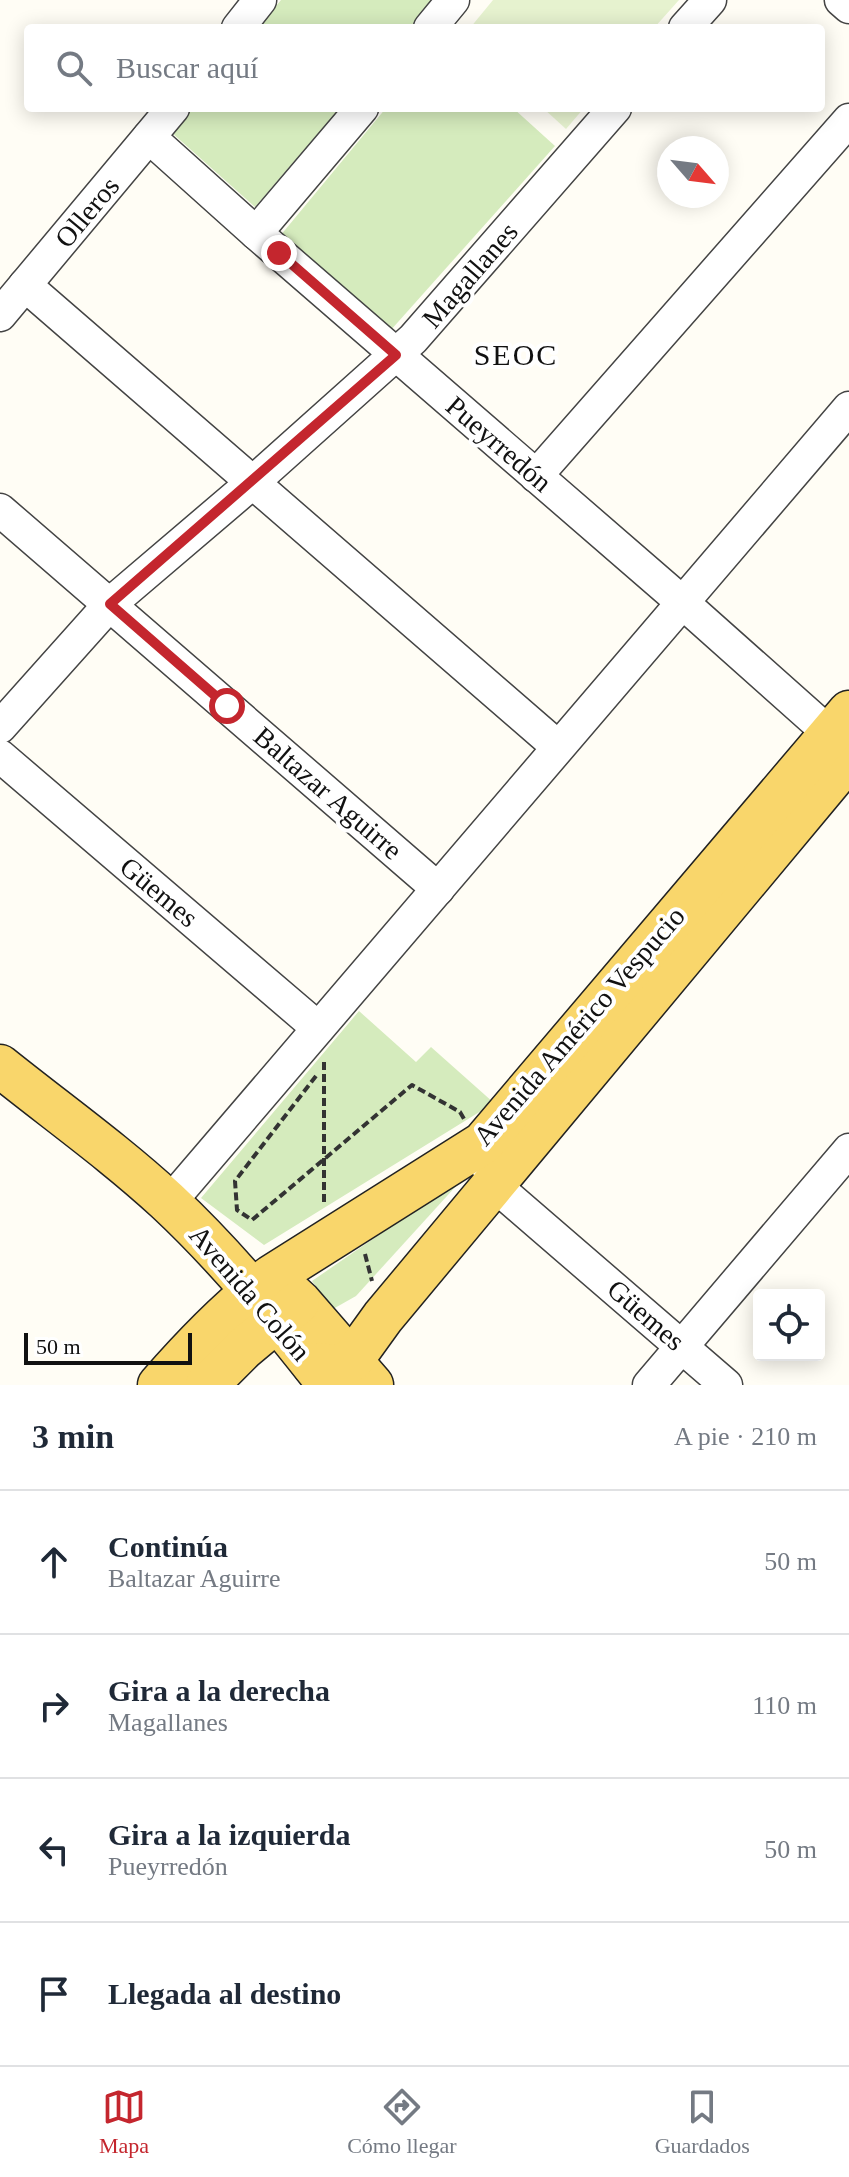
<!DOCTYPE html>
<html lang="es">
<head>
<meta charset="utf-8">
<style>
  body { margin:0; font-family:Georgia,serif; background:#f6f6f7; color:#1f2937 }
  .controls { position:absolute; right:24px; bottom:24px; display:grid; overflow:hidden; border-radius:8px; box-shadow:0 4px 20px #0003 }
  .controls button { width:72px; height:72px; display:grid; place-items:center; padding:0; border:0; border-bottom:2px solid #e0e1e3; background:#fff; color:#1f2937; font:40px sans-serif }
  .compass { position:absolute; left:657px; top:136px; width:72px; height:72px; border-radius:50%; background:#fff; box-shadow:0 4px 20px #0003; rotate:118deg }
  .scale { position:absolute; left:24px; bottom:20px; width:168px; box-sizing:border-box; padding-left:8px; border:4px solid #111; border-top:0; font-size:22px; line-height:28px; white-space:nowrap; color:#111; -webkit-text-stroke:6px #fff; paint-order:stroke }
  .stop { position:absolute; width:24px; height:24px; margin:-18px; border:6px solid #c4262e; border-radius:50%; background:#fff }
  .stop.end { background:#c4262e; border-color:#fff; box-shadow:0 2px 8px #0008 }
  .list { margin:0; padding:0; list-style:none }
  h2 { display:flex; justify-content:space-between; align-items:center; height:104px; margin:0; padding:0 32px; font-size:34px }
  h2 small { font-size:26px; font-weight:400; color:#747a83 }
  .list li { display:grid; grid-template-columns:52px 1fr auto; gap:24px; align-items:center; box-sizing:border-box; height:144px; padding:0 32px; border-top:2px solid #e0e1e3 }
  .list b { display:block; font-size:30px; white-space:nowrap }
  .list p { margin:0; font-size:26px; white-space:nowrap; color:#747a83 }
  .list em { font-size:26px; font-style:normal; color:#747a83 }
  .icon { flex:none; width:44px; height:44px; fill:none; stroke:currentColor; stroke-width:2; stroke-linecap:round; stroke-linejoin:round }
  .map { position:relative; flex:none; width:849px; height:1385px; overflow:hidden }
  .search { position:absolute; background:#fff; box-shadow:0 4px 20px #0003; left:24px; right:24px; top:24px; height:88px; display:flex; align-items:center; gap:20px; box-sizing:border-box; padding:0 28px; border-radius:8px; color:#747a83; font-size:30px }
  .sheet { height:680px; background:#fff }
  nav { display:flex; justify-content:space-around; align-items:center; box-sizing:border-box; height:112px; border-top:2px solid #e0e1e3; background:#fff; font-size:22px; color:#747a83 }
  nav a { display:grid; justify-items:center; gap:4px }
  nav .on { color:#c4262e }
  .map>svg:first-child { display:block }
  .green { fill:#d5ebbd }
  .pitch { fill:#e6f2cf }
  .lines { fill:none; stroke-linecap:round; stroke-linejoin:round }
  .minor-casing { stroke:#444; stroke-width:35 }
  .major-casing { stroke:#222; stroke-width:45 }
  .path { stroke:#333; stroke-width:4; stroke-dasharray:8 4; stroke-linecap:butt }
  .minor { stroke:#fff; stroke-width:32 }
  .major { stroke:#f9d66b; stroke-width:42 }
  .route { stroke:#c4262e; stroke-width:10 }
  .labels { text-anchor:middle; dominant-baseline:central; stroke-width:8; stroke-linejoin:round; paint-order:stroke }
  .street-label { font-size:28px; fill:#111; stroke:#fff }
  .neighbourhood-label { font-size:30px; letter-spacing:2px; fill:#111; stroke:#fff }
</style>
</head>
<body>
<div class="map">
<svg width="849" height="1385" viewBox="0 0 849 1385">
  <rect width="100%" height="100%" fill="#fffdf5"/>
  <g class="green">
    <polygon points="281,0 434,0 409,28 258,28"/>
    <polygon points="191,108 340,108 255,207 171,132"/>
    <polygon points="386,108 513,108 555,146 390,331 280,236"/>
    <polygon points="359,1011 416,1062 431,1047 494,1103 264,1245 201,1198"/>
    <polygon points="467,1174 356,1296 333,1309 312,1281"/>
  </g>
  <g class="pitch">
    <polygon points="493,0 679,0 654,28 470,28"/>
    <polygon points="543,108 584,108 566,129"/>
  </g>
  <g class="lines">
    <g class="minor-casing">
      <g id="minor">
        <polyline points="841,0 849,7"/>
        <polyline points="238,28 260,0"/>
        <polyline points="430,28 453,0"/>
        <polyline points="685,28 710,0"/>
        <polyline points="149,137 256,233 682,602 847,749"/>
        <polyline points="256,233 362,108"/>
        <polyline points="25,285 558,747"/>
        <polyline points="0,315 173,108"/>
        <polyline points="536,476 849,120"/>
        <polyline points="0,510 438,889"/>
        <polyline points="0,727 110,604 252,483 413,339 615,108"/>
        <polyline points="0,756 318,1028"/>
        <polyline points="486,1164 491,1173 493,1184 726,1385"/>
        <polyline points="169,1203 849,408"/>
        <polyline points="649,1385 849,1150"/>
      </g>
    </g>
    <g class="major-casing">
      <g id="major">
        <path d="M0,1066C56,1111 115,1153 167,1201C227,1257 279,1321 329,1385"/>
        <polyline points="274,1278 300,1302 372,1385"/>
        <polyline points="313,1364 339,1366 352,1360 383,1317 849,758"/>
        <path d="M159,1385C193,1346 230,1307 272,1276L483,1143L849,712"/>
        <polyline points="207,1385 243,1349 298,1303"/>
      </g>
    </g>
    <g class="path">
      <polyline points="324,1062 324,1205"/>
      <polyline points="316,1076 235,1181 237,1210 252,1220 412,1085 460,1112 464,1119"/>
      <polyline points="365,1254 372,1281"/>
    </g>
    <use href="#minor" class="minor"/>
    <use href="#major" class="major"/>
  </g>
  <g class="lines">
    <polyline class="route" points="227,706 110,604 396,355 279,253"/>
  </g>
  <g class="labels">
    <g class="street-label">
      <text transform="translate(87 212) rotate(-50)">Olleros</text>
      <text transform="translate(470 275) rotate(-49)">Magallanes</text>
      <text transform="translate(499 444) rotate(41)">Pueyrredón</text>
      <text transform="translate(328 793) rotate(41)">Baltazar Aguirre</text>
      <text transform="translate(159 892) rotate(40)">Güemes</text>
      <text transform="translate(579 1026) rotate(-49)">Avenida Américo Vespucio</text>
      <text transform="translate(250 1293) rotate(49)">Avenida Colón</text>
      <text transform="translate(646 1315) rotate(41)">Güemes</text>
    </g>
    <g class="neighbourhood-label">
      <text x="516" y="354">SEOC</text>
    </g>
  </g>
</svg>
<div class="controls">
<button><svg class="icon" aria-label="locate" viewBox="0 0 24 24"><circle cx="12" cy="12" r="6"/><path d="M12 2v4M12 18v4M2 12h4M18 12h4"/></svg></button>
</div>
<svg class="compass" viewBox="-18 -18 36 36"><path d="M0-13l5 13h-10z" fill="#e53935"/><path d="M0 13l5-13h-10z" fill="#747a83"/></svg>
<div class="scale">50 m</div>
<div class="stop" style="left:227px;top:706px"></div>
<div class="stop end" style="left:279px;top:253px"></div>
<div class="search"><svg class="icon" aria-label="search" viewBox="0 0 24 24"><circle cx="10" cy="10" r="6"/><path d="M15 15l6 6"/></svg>Buscar aquí</div>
</div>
<section class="sheet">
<h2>3 min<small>A pie · 210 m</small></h2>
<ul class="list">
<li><svg class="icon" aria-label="ahead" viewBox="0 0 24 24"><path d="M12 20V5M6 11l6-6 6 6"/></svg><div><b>Continúa</b><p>Baltazar Aguirre</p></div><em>50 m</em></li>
<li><svg class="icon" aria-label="right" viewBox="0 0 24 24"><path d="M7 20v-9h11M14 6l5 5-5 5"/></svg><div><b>Gira a la derecha</b><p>Magallanes</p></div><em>110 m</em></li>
<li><svg class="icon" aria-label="left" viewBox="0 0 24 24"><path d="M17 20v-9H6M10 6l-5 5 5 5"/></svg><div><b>Gira a la izquierda</b><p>Pueyrredón</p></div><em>50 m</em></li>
<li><svg class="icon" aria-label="arrive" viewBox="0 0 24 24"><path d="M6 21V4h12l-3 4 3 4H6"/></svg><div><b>Llegada al destino</b></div></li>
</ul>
</section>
<nav>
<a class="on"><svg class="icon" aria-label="map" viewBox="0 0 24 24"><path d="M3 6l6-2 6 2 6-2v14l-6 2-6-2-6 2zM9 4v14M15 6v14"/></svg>Mapa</a>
<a><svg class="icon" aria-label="directions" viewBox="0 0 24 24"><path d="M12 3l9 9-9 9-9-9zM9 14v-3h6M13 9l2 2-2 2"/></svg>Cómo llegar</a>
<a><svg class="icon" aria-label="saved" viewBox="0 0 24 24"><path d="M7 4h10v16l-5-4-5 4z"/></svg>Guardados</a>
</nav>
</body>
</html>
